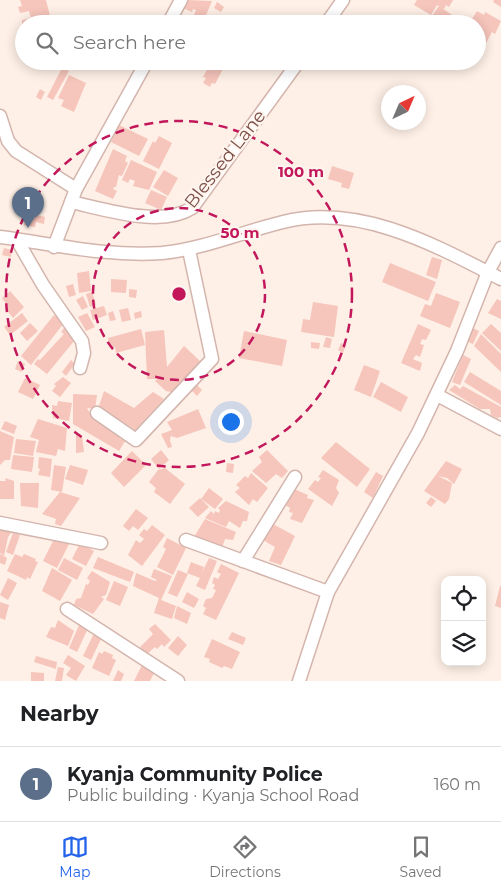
<!DOCTYPE html>
<html lang="en">
<head>
<meta charset="utf-8">
<style>
  body { margin:0; font-family:Montserrat,sans-serif; background:#f6f6f6; color:#202124 }
  .controls { position:absolute; right:15px; bottom:15px; display:grid; overflow:hidden; border-radius:10px; box-shadow:0 2px 12px #0003 }
  .controls button { width:45px; height:45px; display:grid; place-items:center; padding:0; border:0; border-bottom:1px solid #e0e0e0; background:#fff; color:#202124; font:25px sans-serif }
  .compass { position:absolute; left:381px; top:85px; width:45px; height:45px; border-radius:50%; background:#fff; box-shadow:0 2px 12px #0003; rotate:44deg }
  .you { position:absolute; left:230px; top:421px; width:18px; height:18px; margin:-12px; border:4px solid #fff; border-radius:50%; background:#1a73e8; box-shadow:0 0 0 8px #1a73e833 }
  .badge { display:grid; place-items:center; width:32px; height:32px; border-radius:50%; background:#2563eb; color:#fff; font-size:16px; font-weight:700 }
  .pin { position:absolute; translate:-50% -41px; filter:drop-shadow(0 1px 2px #0008) }
  .pin::after { content:''; position:absolute; top:26px; width:18px; height:15px; background:inherit; clip-path:polygon(0 0,100% 0,50% 100%) }
  .list { margin:0; padding:0; list-style:none }
  h2 { display:flex; justify-content:space-between; align-items:center; height:65px; margin:0; padding:0 20px; font-size:21px }
  h2 small { font-size:16px; font-weight:400; color:#757577 }
  .list li { display:grid; grid-template-columns:32px 1fr auto; gap:15px; align-items:center; box-sizing:border-box; height:75px; padding:0 20px; border-top:1px solid #e0e0e0 }
  .list b { display:block; font-size:19px; white-space:nowrap }
  .list p { margin:0; font-size:16px; white-space:nowrap; color:#757577 }
  .list em { font-size:16px; font-style:normal; color:#757577 }
  .icon { flex:none; width:28px; height:28px; fill:none; stroke:currentColor; stroke-width:2; stroke-linecap:round; stroke-linejoin:round }
  .map { position:relative; flex:none; width:501px; height:681px; overflow:hidden }
  .search { position:absolute; background:#fff; box-shadow:0 2px 12px #0003; left:15px; right:15px; top:15px; height:55px; display:flex; align-items:center; gap:12px; box-sizing:border-box; padding:0 18px; border-radius:28px; color:#757577; font-size:19px }
  .sheet { height:140px; background:#fff }
  nav { display:flex; justify-content:space-around; align-items:center; box-sizing:border-box; height:70px; border-top:1px solid #e0e0e0; background:#fff; font-size:14px; color:#757577 }
  nav a { display:grid; justify-items:center; gap:2px }
  nav .on { color:#2563eb }
  .map>svg:first-child { display:block }
  .building { fill:#f6c5bb }
  .lines { fill:none; stroke-linecap:round; stroke-linejoin:round }
  .minor-casing { stroke:#d4b5ad; stroke-width:15 }
  .minor { stroke:#fff; stroke-width:12 }
  .ring { fill:none; stroke:#c2185b; stroke-width:2.5; stroke-dasharray:9 6 }
  .labels { text-anchor:middle; dominant-baseline:central; stroke-width:4.5; stroke-linejoin:round; paint-order:stroke }
  .street-label { font-size:18px; fill:#7b4e48; stroke:#fff5ef }
  .centre { fill:#c2185b; stroke:#fff5ef; stroke-width:2.5 }
  .ring-label { font-size:15px; text-anchor:middle; font-weight:bold; fill:#c2185b; stroke:#fff5ef; stroke-width:4.5; stroke-linejoin:round; paint-order:stroke }
</style>
</head>
<body>
<div class="map">
<svg width="501" height="681" viewBox="0 0 501 681">
  <rect width="100%" height="100%" fill="#fef0e6"/>
  <g class="building">
    <polygon points="20,0 46,0 52,24 22,24 22,20 31,18 29,11 20,13 18,7 22,6"/>
    <polygon points="187,0 212,1 204,20 194,15 196,10 193,9 192,12 183,8"/>
    <polygon points="417,0 453,0 449,7 446,5 444,9 437,5 431,15 414,5"/>
    <polygon points="494,0 501,0 501,7 493,2"/>
    <polygon points="217,2 224,7 221,12 214,8"/>
    <polygon points="439,6 452,15 447,24 432,16"/>
    <polygon points="477,11 484,15 485,12 501,21 495,34 492,32 485,45 477,40 477,24 469,24"/>
    <polygon points="211,62 223,69 215,84 212,83 210,87 203,83 206,78 203,77"/>
    <polygon points="62,68 69,71 53,100 47,97"/>
    <polygon points="69,75 86,83 74,112 61,106 64,100 58,98"/>
    <polygon points="40,89 45,92 41,100 36,97"/>
    <polygon points="119,125 148,139 139,156 111,142"/>
    <polygon points="159,136 172,143 159,169 143,161 153,141 155,143"/>
    <polygon points="113,149 127,156 125,161 128,163 122,176 119,175 116,187 114,187 113,189 117,191 113,199 95,191"/>
    <polygon points="131,160 157,172 149,190 133,186 135,181 130,179 128,183 122,180"/>
    <polygon points="332,166 354,173 349,189 341,187 342,183 328,179"/>
    <polygon points="164,170 178,178 168,196 153,187"/>
    <polygon points="151,190 167,197 161,210 145,203"/>
    <polygon points="27,213 45,217 44,224 36,222 35,227 24,225"/>
    <polygon points="4,248 12,250 11,257 2,255"/>
    <polygon points="432,257 442,260 437,279 426,275"/>
    <polygon points="390,263 436,282 428,301 382,282"/>
    <polygon points="89,271 91,291 79,293 77,273"/>
    <polygon points="111,279 127,280 126,293 111,292"/>
    <polygon points="73,284 76,295 69,297 66,286"/>
    <polygon points="129,289 137,290 136,298 129,297"/>
    <polygon points="10,291 24,307 13,318 5,308 8,306 2,298"/>
    <polygon points="92,292 96,305 90,307 86,294"/>
    <polygon points="436,293 460,302 450,328 420,316 425,304 431,306"/>
    <polygon points="83,296 88,307 82,310 76,300"/>
    <polygon points="497,299 501,301 501,319 488,313"/>
    <polygon points="313,302 338,306 334,337 301,332 303,319 310,320"/>
    <polygon points="104,306 107,315 93,320 90,310"/>
    <polygon points="128,308 131,320 122,322 119,310"/>
    <polygon points="113,311 116,320 110,321 108,313"/>
    <polygon points="141,311 142,317 135,319 134,313"/>
    <polygon points="22,313 28,321 10,335 4,327"/>
    <polygon points="87,313 95,327 86,331 78,317"/>
    <polygon points="54,315 64,323 31,365 21,356"/>
    <polygon points="30,323 38,331 27,341 20,333"/>
    <polygon points="67,324 79,335 47,374 34,364 38,359 40,360 64,334 61,332"/>
    <polygon points="418,324 431,330 426,340 422,339 420,344 424,345 420,357 416,355 413,359 422,363 420,371 401,363"/>
    <polygon points="491,324 501,333 501,351 482,333"/>
    <polygon points="473,328 479,331 473,344 466,341"/>
    <polygon points="141,329 145,345 116,353 115,347 110,348 108,338"/>
    <polygon points="164,330 167,367 184,346 200,361 171,392 166,391 155,381 157,379 147,379 145,332"/>
    <polygon points="244,331 287,340 282,366 239,358"/>
    <polygon points="481,334 501,354 501,372 474,346"/>
    <polygon points="326,337 332,339 330,348 323,347"/>
    <polygon points="311,342 320,343 319,349 311,348"/>
    <polygon points="341,343 346,345 343,353 338,350"/>
    <polygon points="463,355 471,359 460,385 452,382"/>
    <polygon points="71,360 75,364 66,376 62,372"/>
    <polygon points="18,361 25,364 22,372 15,369"/>
    <polygon points="364,365 380,371 371,397 354,390"/>
    <polygon points="470,372 501,391 501,405 464,382"/>
    <polygon points="63,377 71,383 60,397 52,391 56,386 54,384"/>
    <polygon points="25,378 40,385 33,399 18,392"/>
    <polygon points="381,382 408,397 401,412 373,397"/>
    <polygon points="196,384 202,390 197,396 191,390"/>
    <polygon points="455,385 460,389 463,386 501,407 501,417 497,418 491,415 490,409 480,409 449,390"/>
    <polygon points="104,391 134,408 153,392 164,399 135,430 99,406"/>
    <polygon points="73,394 97,395 95,409 87,408 93,419 121,435 119,438 125,441 119,451 73,424"/>
    <polygon points="58,401 72,403 69,421 53,418 52,405 57,406"/>
    <polygon points="198,409 206,428 177,438 171,436 170,440 172,447 168,448 161,434 172,430 167,422"/>
    <polygon points="38,419 67,428 65,451 58,449 56,456 36,452 39,440 30,437"/>
    <polygon points="5,421 17,426 14,434 1,429"/>
    <polygon points="0,431 14,437 10,460 5,460 0,465"/>
    <polygon points="76,435 82,436 84,452 76,453"/>
    <polygon points="16,439 36,441 33,456 14,453"/>
    <polygon points="336,442 370,469 357,487 321,458"/>
    <polygon points="161,450 169,460 159,469 151,459"/>
    <polygon points="267,450 288,471 282,478 276,474 266,483 252,471 262,462 259,457"/>
    <polygon points="132,451 146,465 124,487 111,473"/>
    <polygon points="13,455 34,457 32,472 11,469"/>
    <polygon points="39,457 52,459 50,477 38,475 40,469 38,468"/>
    <polygon points="446,461 462,469 454,484 447,478 438,476 452,483 449,499 445,504 424,491"/>
    <polygon points="227,463 234,464 233,473 226,472"/>
    <polygon points="54,465 66,467 62,492 51,490"/>
    <polygon points="70,465 88,470 83,485 65,479"/>
    <polygon points="165,468 185,484 170,504 154,492 156,488 149,482 158,470"/>
    <polygon points="323,470 339,480 336,488 339,493 332,506 308,489 315,480 318,482 321,478 318,477"/>
    <polygon points="376,472 383,476 373,498 364,492"/>
    <polygon points="251,473 268,488 257,502 253,499 249,505 235,492 240,488 236,485 245,476 248,478"/>
    <polygon points="5,478 14,481 14,499 0,499 0,481 6,481"/>
    <polygon points="20,483 39,483 38,508 21,506"/>
    <polygon points="209,488 223,499 215,509 201,499"/>
    <polygon points="292,488 308,495 307,498 314,500 302,523 290,519 293,513 289,512 290,508 285,505"/>
    <polygon points="60,492 80,498 61,526 55,524 56,519 42,514"/>
    <polygon points="431,497 436,501 431,507 426,503"/>
    <polygon points="200,498 209,507 198,517 189,508"/>
    <polygon points="226,501 249,512 247,521 243,521 240,528 229,521 226,527 205,518 211,511 214,514 215,511 219,513 220,510 218,508"/>
    <polygon points="136,509 148,518 138,530 133,526 129,531 123,526"/>
    <polygon points="205,519 236,532 233,540 225,539 222,548 194,537"/>
    <polygon points="271,523 295,536 281,565 269,561 275,547 261,539"/>
    <polygon points="152,525 165,535 142,566 128,555 136,540 140,543 144,539 139,535 144,529 147,531"/>
    <polygon points="15,528 8,537 4,556 0,553 0,529"/>
    <polygon points="13,533 20,535 13,555 6,552"/>
    <polygon points="55,537 69,544 57,568 43,561"/>
    <polygon points="167,538 186,548 173,575 157,567 166,549 163,547"/>
    <polygon points="80,543 94,551 86,566 72,559"/>
    <polygon points="0,554 7,558 5,565 0,563"/>
    <polygon points="15,554 22,557 24,554 36,559 35,561 38,562 30,579 27,577 26,580 7,571"/>
    <polygon points="98,557 134,572 130,582 93,568"/>
    <polygon points="64,558 83,568 77,580 58,570"/>
    <polygon points="209,558 217,561 205,590 196,586 200,578 187,573 191,562 204,567 201,575"/>
    <polygon points="221,564 239,573 216,620 203,614 206,608 203,606 206,599 212,598 216,590 213,589 215,585 212,583 214,577 218,579 221,574 217,572"/>
    <polygon points="52,568 72,580 60,601 42,591"/>
    <polygon points="154,569 172,576 161,600 176,606 172,619 154,613 159,598 133,586 136,573 155,581 157,580 151,577"/>
    <polygon points="178,570 188,574 177,597 168,593"/>
    <polygon points="92,571 110,582 106,595 101,597 104,599 93,614 74,605 76,599 81,598 86,584 88,585 90,581 87,578"/>
    <polygon points="8,578 17,583 8,600 0,595"/>
    <polygon points="114,581 128,587 120,606 106,600"/>
    <polygon points="500,586 501,586 501,608 495,606"/>
    <polygon points="187,592 199,599 194,608 182,602"/>
    <polygon points="0,602 9,605 5,620 0,618"/>
    <polygon points="177,606 191,613 187,624 174,618"/>
    <polygon points="58,620 74,631 68,646 46,637 51,627 55,628"/>
    <polygon points="80,623 89,626 77,652 69,648"/>
    <polygon points="155,624 171,640 164,647 162,644 157,649 155,647 147,654 140,647 153,634 149,629"/>
    <polygon points="95,631 103,635 91,660 83,656"/>
    <polygon points="232,632 246,638 243,645 228,639"/>
    <polygon points="178,636 187,645 178,656 168,648"/>
    <polygon points="212,639 240,652 232,669 224,666 222,668 209,662 210,659 204,657"/>
    <polygon points="104,651 113,655 112,658 116,660 109,676 92,668 99,652 102,654"/>
    <polygon points="68,655 85,666 76,681 66,675 71,668 63,663"/>
    <polygon points="36,656 57,662 56,669 34,662"/>
    <polygon points="143,663 155,671 150,681 134,681"/>
    <polygon points="58,667 64,668 62,681 55,681"/>
    <polygon points="118,670 124,674 121,681 113,681"/>
    <polygon points="31,672 44,673 44,681 31,681"/>
  </g>
  <g class="lines">
    <g class="minor-casing">
      <g id="minor">
        <polyline points="168,24 181,0"/>
        <polyline points="326,24 343,0"/>
        <polyline points="0,116 8,141 16,151 76,189"/>
        <path d="M71,202C104,209 161,228 192,208L299,61"/>
        <path d="M0,237C54,244 107,257 162,253C203,249 242,232 283,222C359,203 435,245 501,279"/>
        <polyline points="17,240 43,285 82,341 84,353 80,368"/>
        <polyline points="54,247 76,189 147,61"/>
        <polyline points="437,395 501,429"/>
        <polyline points="97,413 136,440 212,359 189,250"/>
        <polyline points="0,523 101,543"/>
        <polyline points="186,540 328,592"/>
        <polyline points="243,561 295,477"/>
        <polyline points="67,609 178,681"/>
        <polyline points="299,681 328,592 418,433 457,351 488,272 501,248"/>
      </g>
    </g>
    <use href="#minor" class="minor"/>
  </g>
  <g class="ring">
    <circle cx="179" cy="294" r="86"/>
    <circle cx="179" cy="294" r="173"/>
  </g>
  <g class="labels">
    <g class="street-label">
      <text transform="translate(225 159) rotate(-52)">Blessed Lane</text>
    </g>
  </g>
  <circle cx="179" cy="294" r="8" class="centre"/>
  <g class="ring-label">
    <text x="301" y="177">100 m</text>
    <text x="240" y="238">50 m</text>
  </g>
</svg>
<div class="controls">
<button><svg class="icon" aria-label="locate" viewBox="0 0 24 24"><circle cx="12" cy="12" r="6"/><path d="M12 2v4M12 18v4M2 12h4M18 12h4"/></svg></button>
<button><svg class="icon" aria-label="layers" viewBox="0 0 24 24"><path d="M12 4l9 5-9 5-9-5zM3 14l9 5 9-5"/></svg></button>
</div>
<svg class="compass" viewBox="-18 -18 36 36"><path d="M0-13l5 13h-10z" fill="#e53935"/><path d="M0 13l5-13h-10z" fill="#757577"/></svg>
<div class="you"></div>
<div class="pin badge" style="left:28px;top:228px;background:#5c6f8a">1</div>
<div class="search"><svg class="icon" aria-label="search" viewBox="0 0 24 24"><circle cx="10" cy="10" r="6"/><path d="M15 15l6 6"/></svg>Search here</div>
</div>
<section class="sheet">
<h2>Nearby<small></small></h2>
<ul class="list">
<li><span class="badge" style="background:#5c6f8a">1</span><div><b>Kyanja Community Police</b><p>Public building · Kyanja School Road</p></div><em>160 m</em></li>
</ul>
</section>
<nav>
<a class="on"><svg class="icon" aria-label="map" viewBox="0 0 24 24"><path d="M3 6l6-2 6 2 6-2v14l-6 2-6-2-6 2zM9 4v14M15 6v14"/></svg>Map</a>
<a><svg class="icon" aria-label="directions" viewBox="0 0 24 24"><path d="M12 3l9 9-9 9-9-9zM9 14v-3h6M13 9l2 2-2 2"/></svg>Directions</a>
<a><svg class="icon" aria-label="saved" viewBox="0 0 24 24"><path d="M7 4h10v16l-5-4-5 4z"/></svg>Saved</a>
</nav>
</body>
</html>
